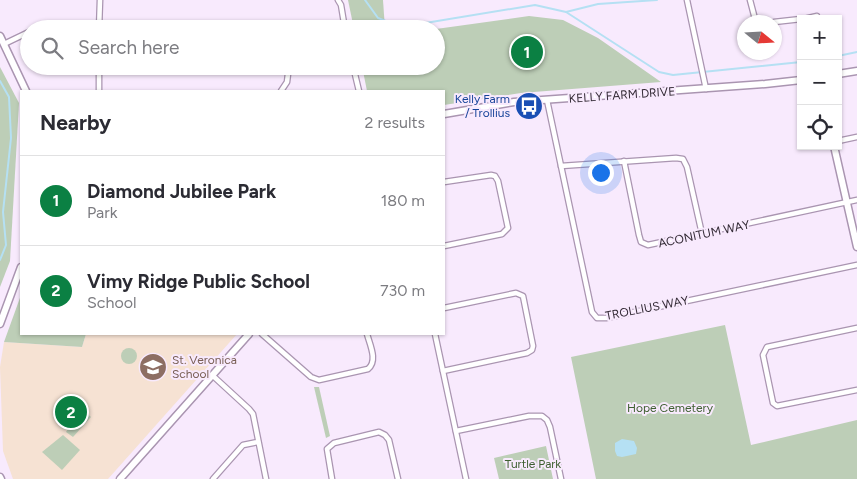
<!DOCTYPE html>
<html lang="en">
<head>
<meta charset="utf-8">
<style>
  body { margin:0; font-family:Figtree,sans-serif; background:#f2f2f3; color:#2b2b33 }
  .controls { position:absolute; right:15px; top:15px; display:grid; overflow:hidden; border-radius:0px; box-shadow:0 1px 4px #0004 }
  .controls button { width:45px; height:45px; display:grid; place-items:center; padding:0; border:0; border-bottom:1px solid #e1e1e2; background:#fff; color:#2b2b33; font:25px sans-serif }
  .compass { position:absolute; left:737px; top:15px; width:45px; height:45px; border-radius:50%; background:#fff; box-shadow:0 1px 4px #0004; rotate:108deg }
  .you { position:absolute; left:600px; top:172px; width:18px; height:18px; margin:-12px; border:4px solid #fff; border-radius:50%; background:#1a73e8; box-shadow:0 0 0 8px #1a73e833 }
  .badge { display:grid; place-items:center; width:32px; height:32px; border-radius:50%; background:#0b8043; color:#fff; font-size:16px; font-weight:700 }
  .pin { position:absolute; translate:-50% -50%; border:2px solid #fff; box-shadow:0 1px 5px #0006 }
  .list { margin:0; padding:0; list-style:none }
  h2 { display:flex; justify-content:space-between; align-items:center; height:65px; margin:0; padding:0 20px; font-size:21px }
  h2 small { font-size:16px; font-weight:400; color:#7c7c81 }
  .list li { display:grid; grid-template-columns:32px 1fr auto; gap:15px; align-items:center; box-sizing:border-box; height:90px; padding:0 20px; border-top:1px solid #e1e1e2 }
  .list b { display:block; font-size:19px; white-space:nowrap }
  .list p { margin:0; font-size:16px; white-space:nowrap; color:#7c7c81 }
  .list em { font-size:16px; font-style:normal; color:#7c7c81 }
  .icon { flex:none; width:28px; height:28px; fill:none; stroke:currentColor; stroke-width:2; stroke-linecap:round; stroke-linejoin:round }
  .map { position:relative; flex:none; width:857px; height:479px; overflow:hidden }
  .search { position:absolute; background:#fff; box-shadow:0 1px 4px #0004; left:20px; top:20px; width:425px; height:55px; display:flex; align-items:center; gap:12px; box-sizing:border-box; padding:0 18px; border-radius:28px; color:#7c7c81; font-size:19px }
  .panel { position:absolute; background:#fff; box-shadow:0 1px 4px #0004; left:20px; top:90px; width:425px; height:245px; border-radius:0px }
  .map>svg:first-child { display:block }
  .education { fill:#f6e2d3 }
  .green { fill:#bdceb7 }
  .water { fill:#b5e0f3 }
  .lines { fill:none; stroke-linecap:round; stroke-linejoin:round }
  .stream { stroke:#b5e0f3; stroke-width:2 }
  .street-casing { stroke:#aa95b1; stroke-width:7 }
  .secondary-casing { stroke:#aa95b1; stroke-width:9 }
  .street { stroke:#fff; stroke-width:4.5 }
  .secondary { stroke:#fff; stroke-width:6 }
  .labels { text-anchor:middle; dominant-baseline:central; stroke-width:4; stroke-linejoin:round; paint-order:stroke }
  .street-label { font-size:12px; fill:#332a35; stroke:#f8eafd }
  .transit-label { font-size:12px; fill:#164399; stroke:#f8eafd; text-anchor:end }
  .education-label { font-size:12px; fill:#785e54; stroke:#f8eafd; text-anchor:start }
  .park-label { font-size:12px; fill:#3f6032; stroke:#f8eafd }
</style>
</head>
<body>
<div class="map">
<svg width="857" height="479" viewBox="0 0 857 479">
  <rect width="100%" height="100%" fill="#f8eafd"/>
  <polygon class="education" points="86,334 237,334 108,479 13,479 3,451 0,367 4,342 82,347"/>
  <g class="green">
    <polygon points="348,0 383,0 385,29 354,29"/>
    <polygon points="529,16 563,20 598,38 661,82 521,93 444,105 444,91 367,91 362,66 436,66 436,29"/>
    <polygon points="0,67 19,103 10,261 0,287"/>
    <polygon points="21,295 21,334 86,334 82,347 4,342"/>
    <polygon points="725,325 751,445 857,420 857,479 596,479 571,357"/>
    <circle cx="129" cy="356" r="8"/>
    <polygon points="314,387 319,387 330,436 326,438"/>
    <polygon points="81,408 91,417 73,437 66,432"/>
    <polygon points="63,435 80,450 62,470 42,452"/>
    <polygon points="546,446 553,479 499,479 494,458"/>
  </g>
  <polygon class="water" points="622,439 634,441 637,448 636,454 622,457 617,456 615,451 615,443"/>
  <g class="lines">
    <g class="stream">
      <polyline points="365,0 378,18 401,27 535,5 566,12 659,72 673,75 801,62"/>
      <polyline points="566,12 598,4 657,0"/>
      <polyline points="838,56 857,52"/>
      <polyline points="0,81 9,97 11,138 3,212 6,245 0,260"/>
    </g>
    <g class="street-casing">
      <g id="street">
        <polyline points="338,0 341,5 345,29"/>
        <polyline points="687,0 706,89"/>
        <polyline points="750,0 755,19 759,22"/>
        <polyline points="804,19 817,16 817,19"/>
        <polyline points="774,22 801,19"/>
        <polyline points="99,29 100,0"/>
        <polyline points="4,44 29,32"/>
        <polyline points="99,66 99,91"/>
        <polyline points="353,66 359,91"/>
        <polyline points="281,91 287,82 289,66"/>
        <polyline points="547,100 592,312 597,318 606,318 857,265"/>
        <polyline points="838,141 857,137"/>
        <polyline points="624,161 639,235 641,242 648,245 857,200"/>
        <polyline points="561,166 676,158 683,159 687,167 702,234"/>
        <polyline points="444,182 491,175 495,176 498,181 508,228 502,234 444,246"/>
        <polyline points="857,328 767,347 763,355 773,403 777,406 857,390"/>
        <path d="M262,334L311,377L319,380L368,369C378,361 370,345 367,334"/>
        <polyline points="435,334 466,479"/>
        <polyline points="443,371 527,353 532,350 533,346 523,296 516,293 444,308"/>
        <polyline points="212,375 249,409 253,414 266,479"/>
        <polyline points="456,431 529,416 542,416 547,420 550,427 561,479"/>
        <polyline points="213,479 243,445 258,442"/>
        <polyline points="332,479 327,449 334,443 379,432 385,435 389,440 398,479"/>
      </g>
    </g>
    <g class="secondary-casing">
      <g id="secondary">
        <polyline points="0,36 26,91"/>
        <polyline points="838,74 857,71"/>
        <polyline points="444,114 514,102 765,84 801,80"/>
        <polyline points="834,146 857,247"/>
        <polyline points="0,324 21,267"/>
        <polyline points="0,477 1,479"/>
        <polyline points="120,479 249,334"/>
      </g>
    </g>
    <use href="#street" class="street"/>
    <use href="#secondary" class="secondary"/>
  </g>
  <defs>
    <g id="bus-disc" transform="scale(1.4375)"><circle r="9.5" fill="#1a4fb4" stroke="#f8eafd"/><path d="M-5-6H5V4H4V6H2V4H-2V6H-4V4H-5ZM-3.5-4V0h7V-4ZM-3.5 1.2v1.5H-2V1.2ZM2 1.2v1.5H3.5V1.2Z" fill="#fff"/></g>
    <g id="school-disc" transform="scale(1.4375)"><circle r="9.5" fill="#8d6e63" stroke="#f8eafd"/><path d="M0-5L7-2L0 1L-7-2ZM-4 1L0 2.5L4 1V4Q0 6-4 4Z" fill="#fff"/></g>
  </defs>
  <g fill-rule="evenodd">
    <use href="#bus-disc" x="529" y="106"/>
    <use href="#school-disc" x="153" y="367"/>
  </g>
  <g class="labels">
    <g class="street-label">
      <text transform="translate(622 95) rotate(-4)">KELLY FARM DRIVE</text>
      <text transform="translate(704 234) rotate(-12)">ACONITUM WAY</text>
      <text transform="translate(647 308) rotate(-11)">TROLLIUS WAY</text>
    </g>
    <g class="transit-label">
      <text x="510" y="99">Kelly Farm<tspan x="510" dy="14">/ Trollius</tspan></text>
    </g>
    <g class="education-label">
      <text x="172" y="360">St. Veronica<tspan x="172" dy="14">School</tspan></text>
    </g>
    <g class="park-label">
      <text x="670" y="408">Hope Cemetery</text>
      <text x="533" y="464">Turtle Park</text>
    </g>
  </g>
</svg>
<div class="controls">
<button>+</button>
<button>−</button>
<button><svg class="icon" aria-label="locate" viewBox="0 0 24 24"><circle cx="12" cy="12" r="6"/><path d="M12 2v4M12 18v4M2 12h4M18 12h4"/></svg></button>
</div>
<svg class="compass" viewBox="-18 -18 36 36"><path d="M0-13l5 13h-10z" fill="#e53935"/><path d="M0 13l5-13h-10z" fill="#7c7c81"/></svg>
<div class="you"></div>
<div class="pin badge" style="left:527px;top:52px">1</div>
<div class="pin badge" style="left:71px;top:412px">2</div>
<div class="search"><svg class="icon" aria-label="search" viewBox="0 0 24 24"><circle cx="10" cy="10" r="6"/><path d="M15 15l6 6"/></svg>Search here</div>
<section class="panel">
<h2>Nearby<small>2 results</small></h2>
<ul class="list">
<li><span class="badge">1</span><div><b>Diamond Jubilee Park</b><p>Park</p></div><em>180 m</em></li>
<li><span class="badge">2</span><div><b>Vimy Ridge Public School</b><p>School</p></div><em>730 m</em></li>
</ul>
</section>
</div>
</body>
</html>
